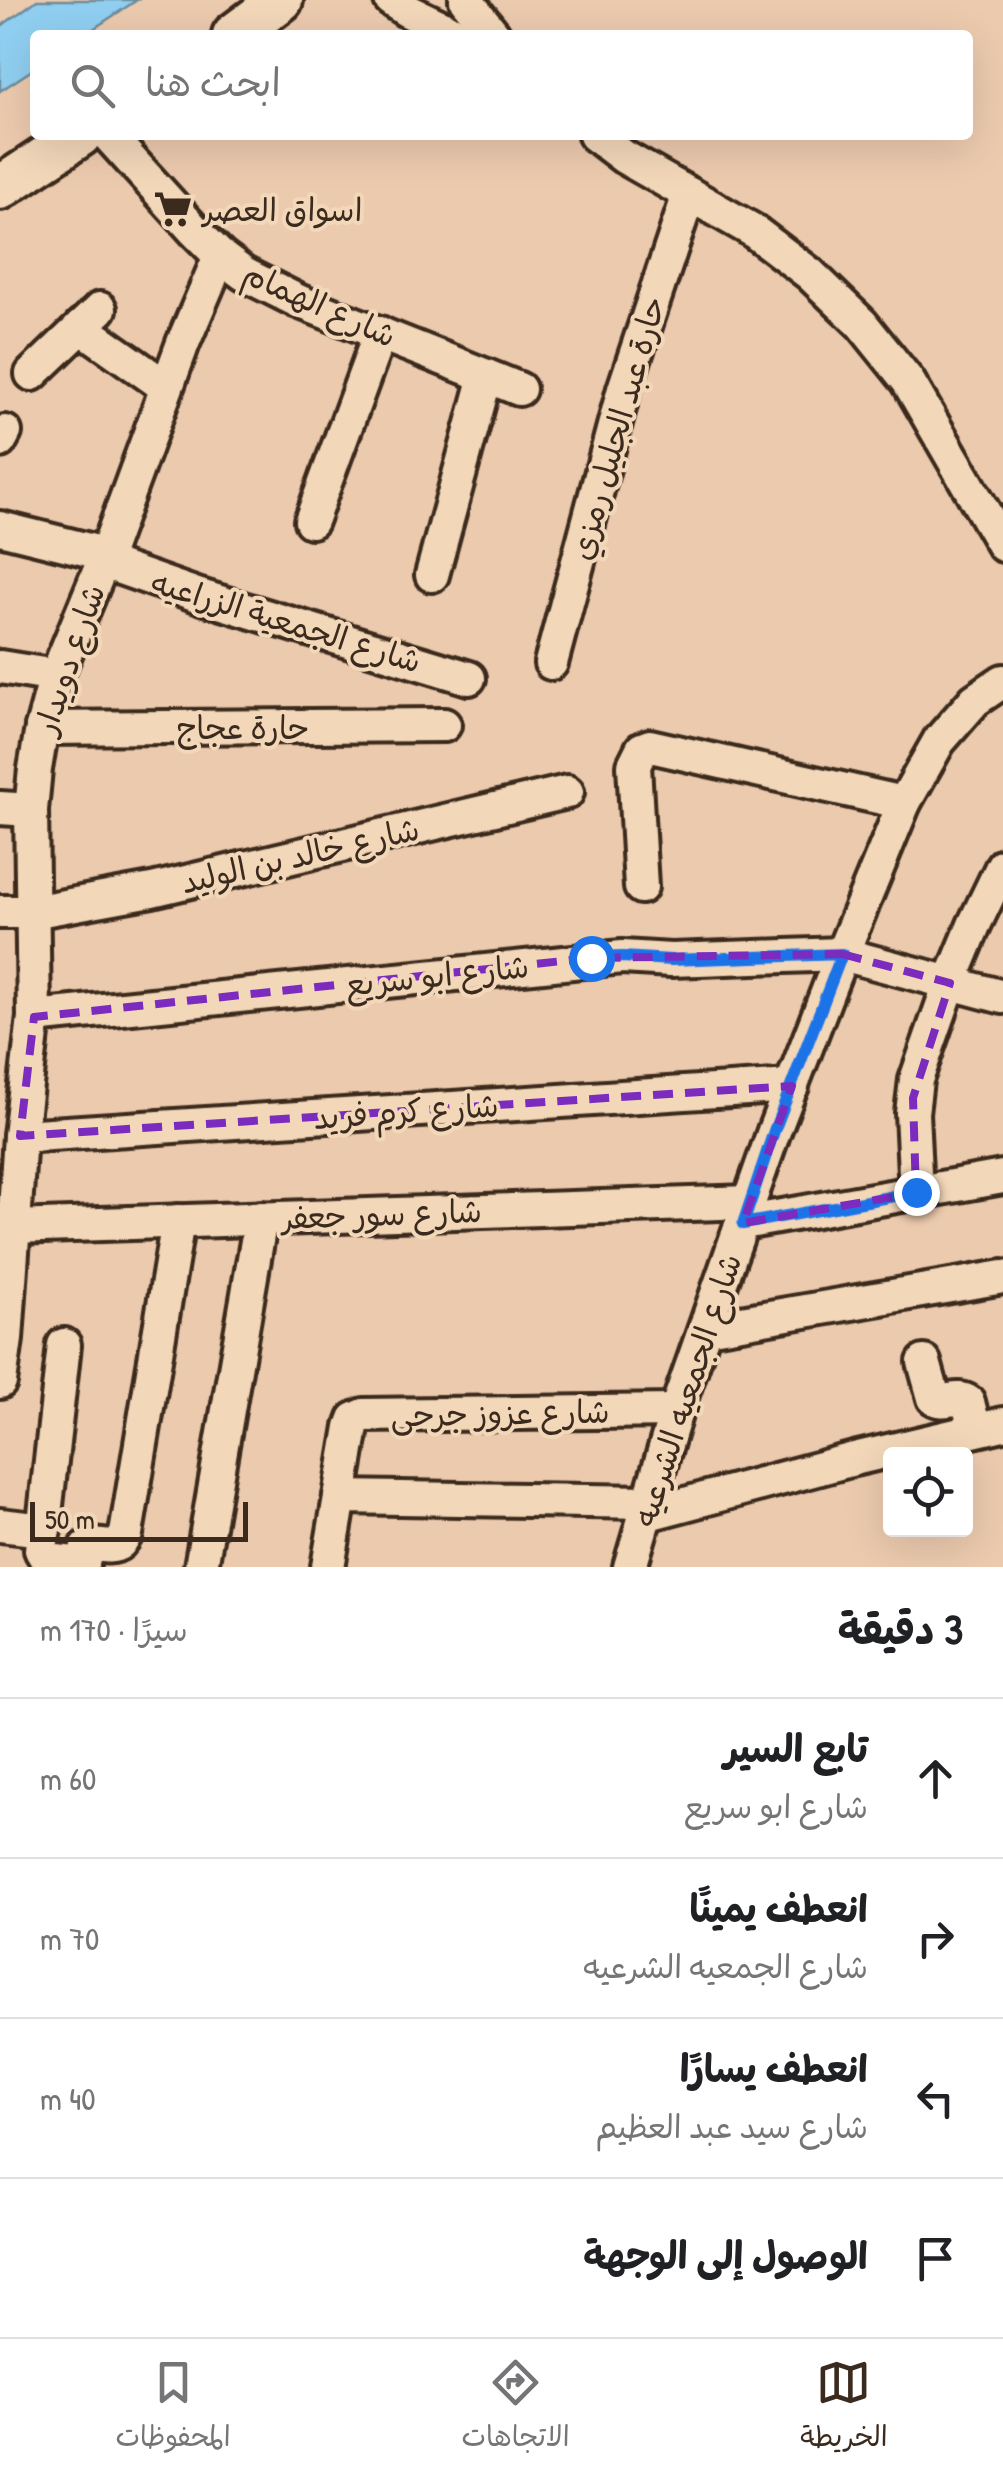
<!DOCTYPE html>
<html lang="ar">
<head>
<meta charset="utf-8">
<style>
  body { margin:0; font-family:"Patrick Hand","Playpen Sans Arabic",sans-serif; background:#f6f6f6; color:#202124; direction:rtl }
  .controls { position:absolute; right:30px; bottom:30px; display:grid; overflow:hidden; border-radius:10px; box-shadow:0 10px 40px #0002 }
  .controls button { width:90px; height:90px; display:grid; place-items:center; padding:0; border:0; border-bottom:2px solid #e0e0e0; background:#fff; color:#202124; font:50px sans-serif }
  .scale { position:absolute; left:30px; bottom:25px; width:218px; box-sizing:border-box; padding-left:10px; border:5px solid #3b2a1e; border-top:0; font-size:28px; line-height:35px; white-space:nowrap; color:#3b2a1e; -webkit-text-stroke:8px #f2d7b9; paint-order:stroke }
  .stop { position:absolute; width:30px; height:30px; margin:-22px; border:8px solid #1a73e8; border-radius:50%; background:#fff }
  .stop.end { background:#1a73e8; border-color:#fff; box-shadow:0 2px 10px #0008 }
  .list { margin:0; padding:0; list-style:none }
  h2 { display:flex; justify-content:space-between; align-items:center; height:130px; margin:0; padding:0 40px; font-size:42px }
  h2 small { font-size:32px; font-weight:400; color:#757577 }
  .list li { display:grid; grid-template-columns:65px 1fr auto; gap:30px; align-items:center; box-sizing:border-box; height:160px; padding:0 40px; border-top:2px solid #e0e0e0 }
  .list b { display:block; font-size:38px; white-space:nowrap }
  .list p { margin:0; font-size:32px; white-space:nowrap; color:#757577 }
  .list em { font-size:32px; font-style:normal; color:#757577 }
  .icon { flex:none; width:55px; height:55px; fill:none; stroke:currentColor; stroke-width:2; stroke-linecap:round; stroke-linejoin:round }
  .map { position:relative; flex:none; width:1003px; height:1567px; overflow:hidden; direction:ltr }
  .search { position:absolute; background:#fff; box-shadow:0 10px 40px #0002; left:30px; right:30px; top:30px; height:110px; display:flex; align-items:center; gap:25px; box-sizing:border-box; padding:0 35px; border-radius:10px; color:#757577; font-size:38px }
  .sheet { height:770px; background:#fff }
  nav { display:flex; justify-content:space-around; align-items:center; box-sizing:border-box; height:140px; border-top:2px solid #e0e0e0; background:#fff; font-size:28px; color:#757577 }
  nav a { display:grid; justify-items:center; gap:5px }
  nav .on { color:#3b2a1e }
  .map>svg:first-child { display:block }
  .water { fill:#90cff1; stroke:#6e8d9d; stroke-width:2.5 }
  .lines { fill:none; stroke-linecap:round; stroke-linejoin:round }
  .minor-casing { stroke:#3b2a1e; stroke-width:40 }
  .major-casing { stroke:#3b2a1e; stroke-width:50 }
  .minor { stroke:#f2d7b9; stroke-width:32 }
  .major { stroke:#f2d7b9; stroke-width:42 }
  .route { stroke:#1a73e8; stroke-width:12 }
  .marked { fill:none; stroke:#7b2cbf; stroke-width:8; stroke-dasharray:20 12; stroke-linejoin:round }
  .labels { text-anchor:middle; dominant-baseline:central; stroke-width:8; stroke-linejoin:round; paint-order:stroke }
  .poi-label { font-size:32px; fill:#3b2a1e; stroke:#f2d7b9; text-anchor:start }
  .street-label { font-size:32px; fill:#3b2a1e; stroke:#f2d7b9 }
</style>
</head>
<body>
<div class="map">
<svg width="1003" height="1567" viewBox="0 0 1003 1567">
  <rect width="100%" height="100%" fill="#eccaae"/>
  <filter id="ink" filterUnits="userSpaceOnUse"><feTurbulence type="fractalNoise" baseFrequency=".01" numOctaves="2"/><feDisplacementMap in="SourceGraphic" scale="20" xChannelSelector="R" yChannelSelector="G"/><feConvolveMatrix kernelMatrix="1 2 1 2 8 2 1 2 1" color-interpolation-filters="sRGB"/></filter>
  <g filter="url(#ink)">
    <polygon class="water" points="37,0 137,0 84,35 35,35 35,68 0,91 0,27"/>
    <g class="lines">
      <g class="minor-casing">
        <g id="minor">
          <polyline points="391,0 406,10 458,35"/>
          <polyline points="466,0 494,35"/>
          <polyline points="108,135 195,231 220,256 244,274 298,301 519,389"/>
          <polyline points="595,135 624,157 752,230 810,274 862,324 908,381 1003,545"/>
          <polyline points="81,327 166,387"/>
          <polyline points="32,374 100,309"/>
          <polyline points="0,441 5,432"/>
          <polyline points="311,521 380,333"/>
          <polyline points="0,528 105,554"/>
          <polyline points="103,562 200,596 469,678"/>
          <polyline points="432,575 486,376"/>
          <polyline points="551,663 624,389 689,194"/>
          <polyline points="0,667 56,676"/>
          <polyline points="42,728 444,725"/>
          <polyline points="0,808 31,810"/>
          <polyline points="641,887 634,765 642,749 650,746 904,803"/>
          <polyline points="0,912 32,912 152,890 567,792"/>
          <polyline points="34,1017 622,957 671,960 842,954 1003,997"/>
          <polyline points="20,1136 792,1086"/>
          <polyline points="916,1193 912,1113 916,1080 950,983 974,925 1003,865"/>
          <polyline points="743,1223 1003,1177"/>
          <polyline points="13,1227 750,1202"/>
          <polyline points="706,1328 1003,1277"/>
          <polyline points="64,1345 41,1550 47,1560 83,1564"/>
          <path d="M924,1362L934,1398C945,1405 957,1394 968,1402L975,1430"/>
          <polyline points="0,1382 6,1339 20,1136 34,1017 31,810 35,769 42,728 56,676 103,562 183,343 220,256"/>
          <polyline points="340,1497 648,1502"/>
          <polyline points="644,1515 854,1459 1003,1424"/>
          <polyline points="0,1525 44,1530"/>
          <path d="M82,1567L87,1547C103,1541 115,1556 126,1534L178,1221"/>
          <polyline points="201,1567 261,1218"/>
          <polyline points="328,1567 352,1427 355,1419 364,1415 676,1411"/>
          <polyline points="630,1567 676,1411 774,1131 842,954 904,803 939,741 975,700 1003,681"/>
        </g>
      </g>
      <g class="major-casing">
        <g id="major">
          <polyline points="234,35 281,0"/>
          <polyline points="0,188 80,135"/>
        </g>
      </g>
      <use href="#minor" class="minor"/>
      <use href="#major" class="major"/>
    </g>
  </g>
  <g class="lines" filter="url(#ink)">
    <polyline class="route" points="591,958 622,957 671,960 842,954 774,1131 743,1224 916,1192"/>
  </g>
  <path class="marked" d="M842,954L950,983L913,1098L916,1193L743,1223L792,1086L20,1136L34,1017L591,958Z"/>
  <defs>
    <g id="supermarket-bare" transform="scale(3)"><path d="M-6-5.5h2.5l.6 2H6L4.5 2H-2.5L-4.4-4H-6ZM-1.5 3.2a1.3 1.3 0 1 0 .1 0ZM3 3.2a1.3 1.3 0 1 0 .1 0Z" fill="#3b2a1e" stroke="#f2d7b9" stroke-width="2.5" paint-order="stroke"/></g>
  </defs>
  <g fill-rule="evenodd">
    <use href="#supermarket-bare" x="173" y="209"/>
  </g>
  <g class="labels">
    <g class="poi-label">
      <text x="203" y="209">اسواق العصر</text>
    </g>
    <g class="street-label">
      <text transform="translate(320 304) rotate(24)">شارع الهمام</text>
      <text transform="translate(617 428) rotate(-74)">حارة عبد الجليل رمزي</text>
      <text transform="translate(286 621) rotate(17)">شارع الجمعية الزراعيه</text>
      <text transform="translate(69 659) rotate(-71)">شارع دويدار</text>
      <text x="243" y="727">حارة عجاج</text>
      <text transform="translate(300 855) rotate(-13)">شارع خالد بن الوليد</text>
      <text transform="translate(437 975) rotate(-6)">شارع ابو سريع</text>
      <text transform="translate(406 1111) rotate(-4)">شارع كرم فريد</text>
      <text transform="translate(382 1214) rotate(-2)">شارع سور جعفر</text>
      <text transform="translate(687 1390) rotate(-72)">شارع الجمعيه الشرعيه</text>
      <text transform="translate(500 1413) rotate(-1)">شارع عزوز جرحى</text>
    </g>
  </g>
</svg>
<div class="controls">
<button><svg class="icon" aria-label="locate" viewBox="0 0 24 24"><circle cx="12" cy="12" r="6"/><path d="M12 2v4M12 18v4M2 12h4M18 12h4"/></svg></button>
</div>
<div class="scale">50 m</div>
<div class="stop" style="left:591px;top:958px"></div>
<div class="stop end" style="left:916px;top:1192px"></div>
<div class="search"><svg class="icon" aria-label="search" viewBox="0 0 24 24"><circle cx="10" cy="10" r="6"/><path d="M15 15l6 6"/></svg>ابحث هنا</div>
</div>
<section class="sheet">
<h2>3 دقيقة<small>سيرًا · 170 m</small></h2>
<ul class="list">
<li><svg class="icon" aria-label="ahead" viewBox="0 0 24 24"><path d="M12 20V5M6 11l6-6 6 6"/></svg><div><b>تابع السير</b><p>شارع ابو سريع</p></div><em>60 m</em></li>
<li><svg class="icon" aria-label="right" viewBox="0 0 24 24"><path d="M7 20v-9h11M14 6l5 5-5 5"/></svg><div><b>انعطف يمينًا</b><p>شارع الجمعيه الشرعيه</p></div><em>70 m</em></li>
<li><svg class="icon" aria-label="left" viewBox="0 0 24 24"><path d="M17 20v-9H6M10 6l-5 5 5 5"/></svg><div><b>انعطف يسارًا</b><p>شارع سيد عبد العظيم</p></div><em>40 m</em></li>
<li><svg class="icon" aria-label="arrive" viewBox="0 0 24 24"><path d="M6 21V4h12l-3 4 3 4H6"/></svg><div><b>الوصول إلى الوجهة</b></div></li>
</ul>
</section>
<nav>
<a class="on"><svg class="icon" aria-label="map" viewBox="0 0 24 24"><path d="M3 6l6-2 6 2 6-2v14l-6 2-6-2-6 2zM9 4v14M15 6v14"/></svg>الخريطة</a>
<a><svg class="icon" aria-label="directions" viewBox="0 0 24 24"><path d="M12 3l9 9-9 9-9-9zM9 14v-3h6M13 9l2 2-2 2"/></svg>الاتجاهات</a>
<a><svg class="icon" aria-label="saved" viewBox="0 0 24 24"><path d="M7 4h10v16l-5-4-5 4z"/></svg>المحفوظات</a>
</nav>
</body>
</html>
